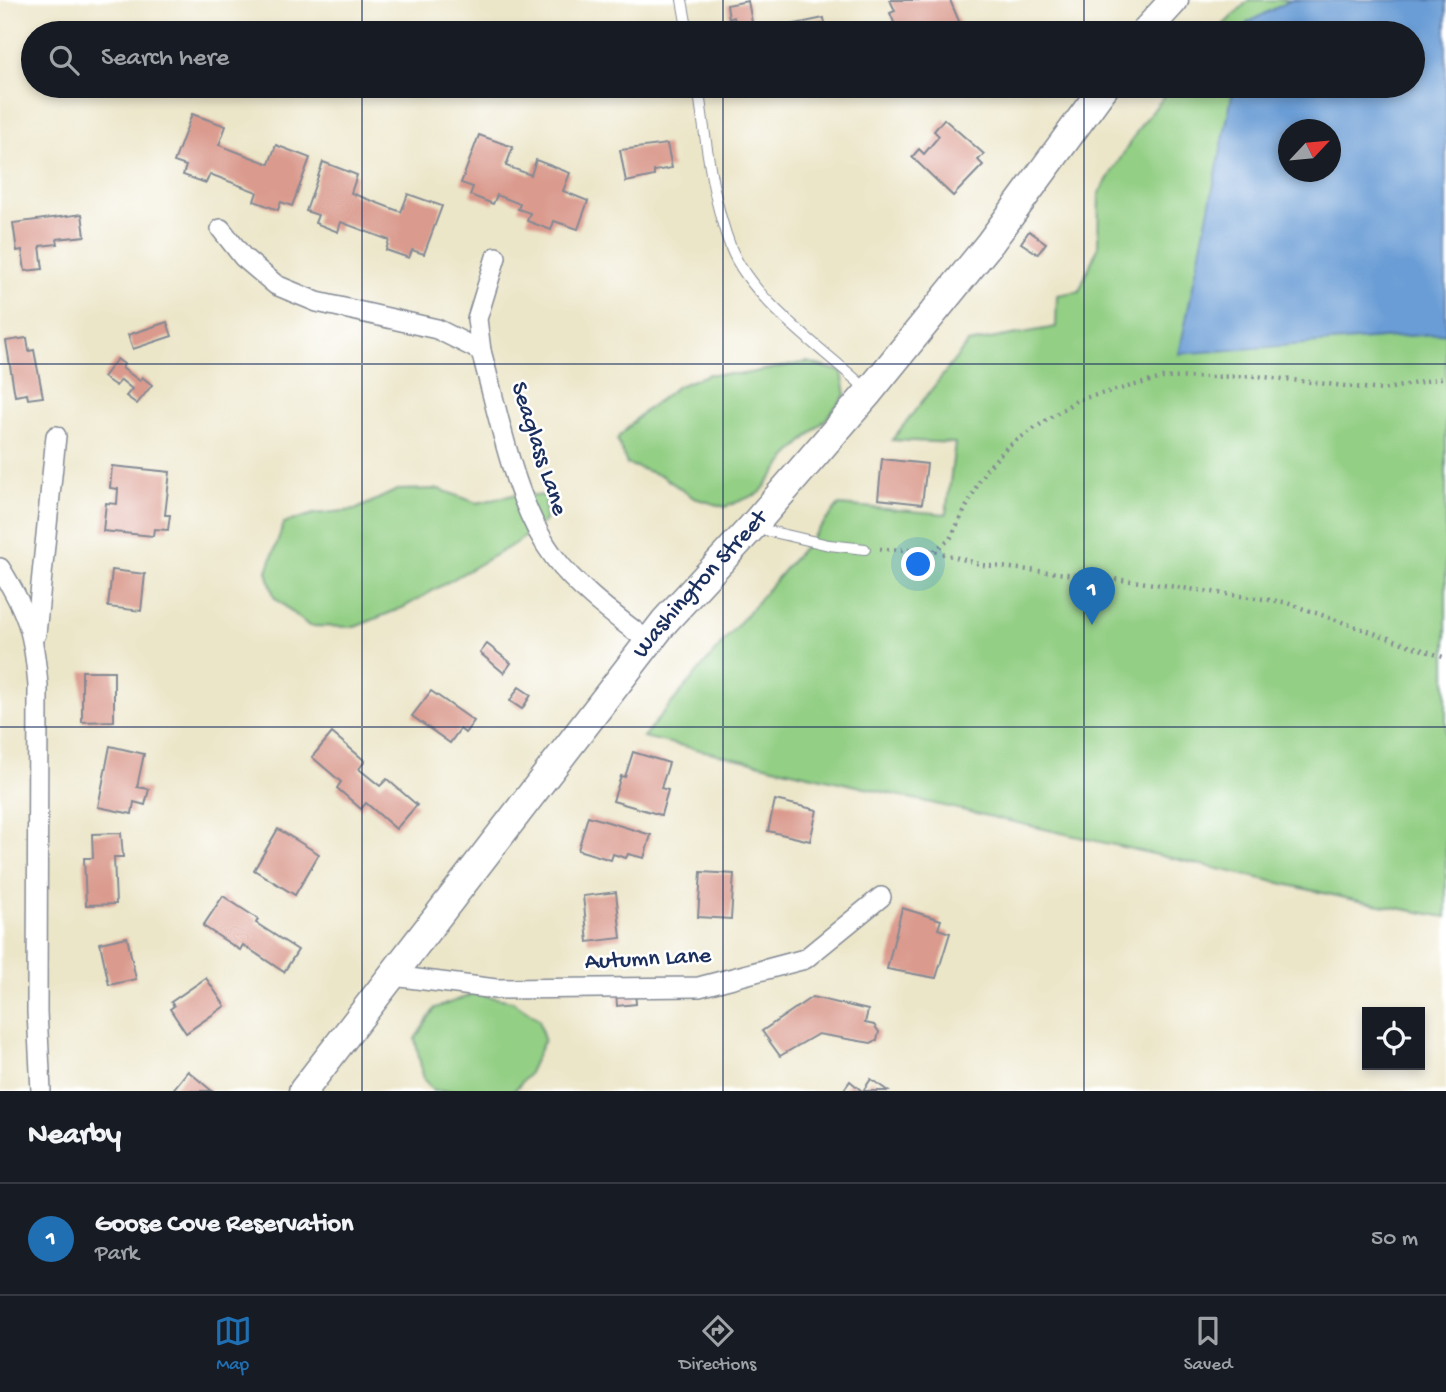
<!DOCTYPE html>
<html lang="en">
<head>
<meta charset="utf-8">
<style>
  body { margin:0; font-family:"Gochi Hand",sans-serif; background:#242831; color:#f1f3f6 }
  .controls { position:absolute; right:21px; bottom:21px; display:grid; overflow:hidden; border-radius:0px; box-shadow:0 4px 10px #0003 }
  .controls button { width:63px; height:63px; display:grid; place-items:center; padding:0; border:0; border-bottom:2px solid #363941; background:#171b24; color:#f1f3f6; font:35px sans-serif }
  .compass { position:absolute; left:1278px; top:119px; width:63px; height:63px; border-radius:50%; background:#171b24; box-shadow:0 4px 10px #0003; rotate:64deg }
  .you { position:absolute; left:919px; top:565px; width:24px; height:24px; margin:-18px; border:5px solid #fff; border-radius:50%; background:#1a73e8; box-shadow:0 0 0 10px #1a73e833 }
  .badge { display:grid; place-items:center; width:46px; height:46px; border-radius:50%; background:#1f6fb2; color:#fff; font-size:23px; font-weight:700 }
  .pin { position:absolute; translate:-50% -58px; filter:drop-shadow(0 2px 4px #0008) }
  .pin::after { content:''; position:absolute; top:37px; width:24px; height:21px; background:inherit; clip-path:polygon(0 0,100% 0,50% 100%) }
  .list { margin:0; padding:0; list-style:none }
  h2 { display:flex; justify-content:space-between; align-items:center; height:91px; margin:0; padding:0 28px; font-size:30px }
  h2 small { font-size:23px; font-weight:400; color:#9ea1a6 }
  .list li { display:grid; grid-template-columns:46px 1fr auto; gap:21px; align-items:center; box-sizing:border-box; height:112px; padding:0 28px; border-top:2px solid #363941 }
  .list b { display:block; font-size:26px; white-space:nowrap }
  .list p { margin:0; font-size:23px; white-space:nowrap; color:#9ea1a6 }
  .list em { font-size:23px; font-style:normal; color:#9ea1a6 }
  .icon { flex:none; width:38px; height:38px; fill:none; stroke:currentColor; stroke-width:2; stroke-linecap:round; stroke-linejoin:round }
  .map { position:relative; flex:none; width:1446px; height:1091px; overflow:hidden }
  .search { position:absolute; background:#171b24; box-shadow:0 4px 10px #0003; left:21px; right:21px; top:21px; height:77px; display:flex; align-items:center; gap:18px; box-sizing:border-box; padding:0 24px; border-radius:38px; color:#9ea1a6; font-size:26px }
  .sheet { height:203px; background:#171b24 }
  nav { display:flex; justify-content:space-around; align-items:center; box-sizing:border-box; height:98px; border-top:2px solid #363941; background:#171b24; font-size:19px; color:#9ea1a6 }
  nav a { display:grid; justify-items:center; gap:4px }
  nav .on { color:#1f6fb2 }
  .map>svg:first-child { display:block }
  .green { fill:#93cf84; stroke:#577f71; stroke-width:2; fill-rule:evenodd }
  .water { fill:#6a9dd5; stroke:#42669a; stroke-width:2; fill-rule:evenodd }
  .building { fill:#da9a8d }
  .lines { fill:none; stroke-linecap:round; stroke-linejoin:round }
  .service-casing { stroke:#848a94; stroke-width:12 }
  .minor-casing { stroke:#848a94; stroke-width:22 }
  .secondary-casing { stroke:#848a94; stroke-width:31 }
  .path { stroke:#848a94; stroke-width:4.5; stroke-dasharray:2 5; stroke-linecap:butt }
  .service { stroke:#fff; stroke-width:10 }
  .minor { stroke:#fff; stroke-width:19 }
  .secondary { stroke:#fff; stroke-width:28 }
  .grid { fill:none; stroke:#1b2f5e; stroke-width:2; stroke-opacity:0.55 }
  .labels { text-anchor:middle; dominant-baseline:central; stroke-width:5; stroke-linejoin:round; paint-order:stroke }
  .street-label { font-size:24px; fill:#1b2f5e; stroke:#fff }
</style>
</head>
<body>
<div class="map">
<svg width="1446" height="1091" viewBox="0 0 1446 1091">
  <rect width="100%" height="100%" fill="#fff"/>
  <filter id="ink" filterUnits="userSpaceOnUse"><feTurbulence type="fractalNoise" baseFrequency=".0143" numOctaves="2"/><feDisplacementMap in="SourceGraphic" scale="14" xChannelSelector="R" yChannelSelector="G"/><feConvolveMatrix kernelMatrix="1 2 1 2 8 2 1 2 1" color-interpolation-filters="sRGB"/></filter>
  <filter id="wash" filterUnits="userSpaceOnUse"><feTurbulence type="fractalNoise" baseFrequency=".00686" numOctaves="4" result="noise"/><feDisplacementMap in="SourceGraphic" scale="28" xChannelSelector="R" yChannelSelector="G"/><feGaussianBlur stdDeviation="1.57" result="paint"/><feColorMatrix in="noise" values="0 0 0 0 0 0 0 0 0 0 0 0 0 0 0 0 0 1.4 0 .05"/><feComposite in="paint" operator="in"/></filter>
  <g filter="url(#wash)">
    <rect width="100%" height="100%" fill="#ece6c9"/>
    <g class="green">
      <path d="M1249,0H1446V917L1354,900L643,737L839,505L946,514L955,443L892,440L968,343L1056,327L1057,295L1079,291L1098,247L1099,193L1141,125L1173,86H1413V33H1215ZM1288,130H1330V172H1288Z"/>
      <polygon points="807,362 842,372 846,394 826,419 788,456 760,493 725,507 694,498 662,476 627,464 617,439 640,415 678,386 709,374 744,374"/>
      <polygon points="439,489 477,503 518,494 546,496 545,521 518,542 404,607 355,627 309,626 274,597 267,571 284,523 314,514 355,510 397,490"/>
      <polygon points="474,994 512,1001 539,1019 544,1041 528,1075 514,1091 433,1091 424,1080 415,1039 435,1008"/>
    </g>
    <path class="water" d="M1291,0H1446V333L1179,354L1234,86H1413V33H1245L1247,23ZM1288,130H1330V172H1288Z"/>
    <g id="blocks">
      <g class="building">
        <polygon points="890,0 950,0 961,26 944,33 898,32 890,13 895,11"/>
        <polygon points="748,1 754,33 738,33 734,17 729,19 727,5"/>
        <polygon points="824,18 827,33 791,33 790,25"/>
        <polygon points="192,114 226,126 219,145 269,164 276,145 310,158 292,206 281,202 278,210 254,201 257,192 210,174 206,183 183,175 186,166 174,162"/>
        <polygon points="944,119 984,154 978,160 983,165 953,196 912,157 919,149 924,154 939,136 934,131"/>
        <polygon points="479,135 513,147 506,166 531,175 536,160 570,173 563,191 588,201 578,229 554,221 551,230 527,221 530,213 518,209 520,204 497,195 493,204 470,195 473,187 461,183"/>
        <polygon points="667,144 672,168 654,171 654,176 626,182 620,150"/>
        <polygon points="323,162 357,175 351,193 401,212 408,194 442,206 424,254 412,250 409,258 386,250 389,240 341,222 338,232 315,223 318,215 306,211"/>
        <polygon points="82,214 85,236 57,239 58,244 40,246 43,269 25,271 22,250 17,251 13,223"/>
        <polygon points="1029,231 1046,243 1038,254 1021,243"/>
        <polygon points="167,322 172,336 133,349 128,335"/>
        <polygon points="27,338 29,351 34,350 43,397 28,399 27,394 15,396 6,341"/>
        <polygon points="117,359 124,364 122,368 140,381 142,377 152,385 137,404 126,396 132,389 121,380 116,386 103,377"/>
        <polygon points="882,459 927,464 922,504 878,499"/>
        <polygon points="112,466 170,472 165,515 170,515 168,530 154,529 153,536 103,531 106,503 117,504 118,489 110,488"/>
        <polygon points="112,570 145,574 141,611 108,607"/>
        <polygon points="487,644 511,663 504,673 480,653"/>
        <polygon points="82,671 114,671 114,721 82,722"/>
        <polygon points="519,687 531,695 522,709 510,701"/>
        <polygon points="431,691 474,721 465,733 460,729 450,743 412,716"/>
        <polygon points="332,733 365,761 359,769 380,786 387,779 417,805 396,829 366,803 361,809 337,788 341,782 312,757"/>
        <polygon points="110,746 144,754 137,787 149,789 145,805 134,802 132,814 98,807"/>
        <polygon points="633,752 669,763 661,788 668,790 661,815 613,801 621,776 625,777"/>
        <polygon points="775,800 817,810 810,841 768,831"/>
        <polygon points="588,816 651,835 644,858 628,854 626,858 613,854 611,860 578,850"/>
        <polygon points="278,829 319,854 295,895 254,870"/>
        <polygon points="121,833 123,857 114,857 116,904 86,905 84,858 93,858 92,834"/>
        <polygon points="701,872 734,874 731,919 698,917"/>
        <polygon points="616,892 621,938 588,942 583,896"/>
        <polygon points="223,896 258,919 256,923 298,950 284,972 243,945 240,950 203,926"/>
        <polygon points="902,908 941,920 938,929 950,933 936,978 887,969"/>
        <polygon points="127,937 136,979 109,985 100,943"/>
        <polygon points="206,978 225,1006 186,1033 170,1009 174,1006 171,1002"/>
        <polygon points="635,990 636,1004 617,1006 616,991"/>
        <polygon points="812,997 868,1010 865,1023 874,1025 879,1032 877,1040 871,1043 818,1034 780,1056 762,1031"/>
        <polygon points="188,1071 212,1091 172,1091"/>
        <polygon points="871,1079 888,1091 863,1091"/>
        <polygon points="850,1081 862,1091 843,1091"/>
      </g>
    </g>
  </g>
  <g filter="url(#ink)">
    <use href="#blocks" fill-opacity="0" stroke="#848a94" stroke-width="2"/>
    <g class="lines">
      <g class="service-casing">
        <g id="service">
          <polyline points="682,0 688,33"/>
          <path d="M698,86C706,139 711,197 731,248C752,301 825,350 866,389"/>
          <polyline points="756,528 829,545 865,549"/>
        </g>
      </g>
      <g class="minor-casing">
        <g id="minor">
          <path d="M221,229L243,257L276,285L317,302L437,329L481,351C499,415 514,503 554,557C579,590 617,617 649,642"/>
          <polyline points="481,351 477,319 496,257"/>
          <path d="M0,568C28,613 34,633 38,686L37,1012L41,1091"/>
          <polyline points="36,634 56,436"/>
          <polyline points="393,976 496,989 699,987 805,959 881,897"/>
        </g>
      </g>
      <g class="secondary-casing">
        <g id="secondary">
          <polyline points="1144,33 1174,0"/>
          <path id="s1" d="M303,1091L665,621L752,527L869,392L990,243L1105,86"/>
        </g>
      </g>
      <g class="path">
        <polyline points="880,549 934,551 983,565 1140,582 1284,602 1446,658"/>
        <polyline points="934,551 950,539 984,472 1008,446 1077,400 1162,378 1255,376 1382,390 1446,377"/>
      </g>
      <use href="#service" class="service"/>
      <use href="#minor" class="minor"/>
      <use href="#secondary" class="secondary"/>
    </g>
  </g>
  <path class="grid" d="M362,0V33M723,0V33M1084,0V33M362,86V1091M723,86V1091M1084,86V1091M0,364H1446M0,727H1446"/>
  <g class="labels">
    <g class="street-label">
      <text transform="translate(538 449) rotate(72)">Seaglass Lane</text>
      <text stroke="none"><textPath href="#s1" startOffset="644">Washington Street</textPath></text>
      <text transform="translate(648 960) rotate(-3)">Autumn Lane</text>
    </g>
  </g>
</svg>
<div class="controls">
<button><svg class="icon" aria-label="locate" viewBox="0 0 24 24"><circle cx="12" cy="12" r="6"/><path d="M12 2v4M12 18v4M2 12h4M18 12h4"/></svg></button>
</div>
<svg class="compass" viewBox="-18 -18 36 36"><path d="M0-13l5 13h-10z" fill="#e53935"/><path d="M0 13l5-13h-10z" fill="#9ea1a6"/></svg>
<div class="you"></div>
<div class="pin badge" style="left:1092px;top:625px">1</div>
<div class="search"><svg class="icon" aria-label="search" viewBox="0 0 24 24"><circle cx="10" cy="10" r="6"/><path d="M15 15l6 6"/></svg>Search here</div>
</div>
<section class="sheet">
<h2>Nearby<small></small></h2>
<ul class="list">
<li><span class="badge">1</span><div><b>Goose Cove Reservation</b><p>Park</p></div><em>50 m</em></li>
</ul>
</section>
<nav>
<a class="on"><svg class="icon" aria-label="map" viewBox="0 0 24 24"><path d="M3 6l6-2 6 2 6-2v14l-6 2-6-2-6 2zM9 4v14M15 6v14"/></svg>Map</a>
<a><svg class="icon" aria-label="directions" viewBox="0 0 24 24"><path d="M12 3l9 9-9 9-9-9zM9 14v-3h6M13 9l2 2-2 2"/></svg>Directions</a>
<a><svg class="icon" aria-label="saved" viewBox="0 0 24 24"><path d="M7 4h10v16l-5-4-5 4z"/></svg>Saved</a>
</nav>
</body>
</html>
